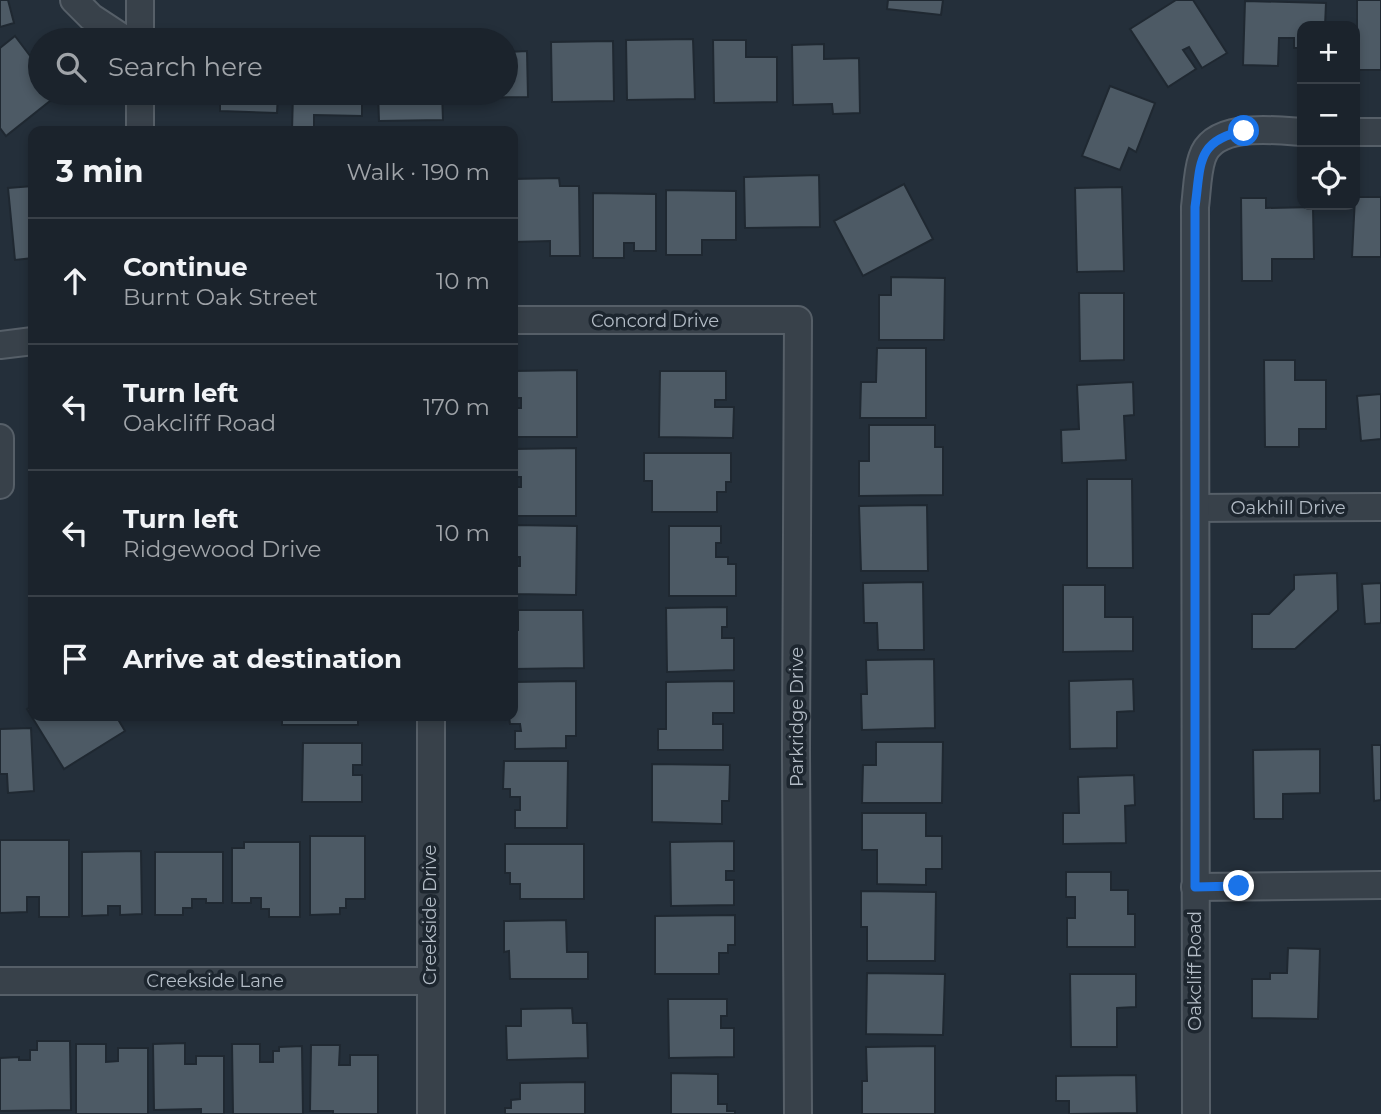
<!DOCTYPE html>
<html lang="en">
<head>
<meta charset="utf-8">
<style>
  body { margin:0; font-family:Montserrat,sans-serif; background:#242b34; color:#f1f3f6 }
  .controls { position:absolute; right:21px; top:21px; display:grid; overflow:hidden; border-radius:14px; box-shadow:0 4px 10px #0003 }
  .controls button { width:63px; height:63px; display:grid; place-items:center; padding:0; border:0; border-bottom:2px solid #394048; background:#1b232c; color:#f1f3f6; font:35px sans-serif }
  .stop { position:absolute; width:21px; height:21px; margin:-16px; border:5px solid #1a73e8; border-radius:50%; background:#fff }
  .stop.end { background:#1a73e8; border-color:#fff; box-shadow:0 2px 7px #0008 }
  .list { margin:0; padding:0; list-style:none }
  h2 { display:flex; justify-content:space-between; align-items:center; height:91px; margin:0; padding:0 28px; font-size:30px }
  h2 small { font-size:23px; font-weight:400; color:#a0a4a9 }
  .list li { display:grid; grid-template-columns:46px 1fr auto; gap:21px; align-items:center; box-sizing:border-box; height:126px; padding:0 28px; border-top:2px solid #394048 }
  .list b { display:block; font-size:26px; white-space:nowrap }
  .list p { margin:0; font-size:23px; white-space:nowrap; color:#a0a4a9 }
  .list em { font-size:23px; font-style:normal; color:#a0a4a9 }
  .icon { flex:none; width:38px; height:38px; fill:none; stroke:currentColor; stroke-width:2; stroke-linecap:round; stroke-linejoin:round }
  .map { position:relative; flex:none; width:1381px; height:1114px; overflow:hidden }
  .search { position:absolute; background:#1b232c; box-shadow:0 4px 10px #0003; left:28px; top:28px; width:490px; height:77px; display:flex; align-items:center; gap:18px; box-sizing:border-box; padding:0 24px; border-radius:38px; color:#a0a4a9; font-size:26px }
  .panel { position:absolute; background:#1b232c; box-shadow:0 4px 10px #0003; left:28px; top:126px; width:490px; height:595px; border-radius:14px }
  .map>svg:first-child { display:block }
  .building { fill:#4d5a65; stroke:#1f2831; stroke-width:2 }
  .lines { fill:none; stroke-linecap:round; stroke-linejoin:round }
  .minor-casing { stroke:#565f68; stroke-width:30 }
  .minor { stroke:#38414a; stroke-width:26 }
  .route { stroke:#1a73e8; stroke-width:9 }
  .labels { text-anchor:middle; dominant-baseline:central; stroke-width:7; stroke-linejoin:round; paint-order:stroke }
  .street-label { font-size:18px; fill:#b3bcc6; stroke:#1d262f }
</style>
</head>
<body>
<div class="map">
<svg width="1381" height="1114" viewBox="0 0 1381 1114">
  <rect width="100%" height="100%" fill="#242f3a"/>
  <g class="building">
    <polygon points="0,0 8,0 14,23 0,27"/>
    <polygon points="888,0 943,0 941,15 887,9"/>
    <polygon points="1176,0 1193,0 1227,53 1202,68 1189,47 1183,50 1196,69 1168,87 1130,29"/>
    <rect x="1357" y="0" width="24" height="70"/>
    <polygon points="1245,1 1326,3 1325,26 1302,26 1302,48 1294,48 1294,38 1279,38 1278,66 1243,65"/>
    <polygon points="15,36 40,69 40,93 60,93 6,136 0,128 0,48"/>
    <polygon points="693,39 695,99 627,100 626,40"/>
    <polygon points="713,40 746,40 746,57 777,57 777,102 714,103"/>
    <polygon points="613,41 614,101 552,102 551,42"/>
    <polygon points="824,44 824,59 859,58 860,113 833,114 832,104 793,105 792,45"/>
    <polygon points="527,51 528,97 460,98 460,93 506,93 506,52"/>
    <polygon points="1110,86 1155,103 1136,152 1129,148 1120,170 1082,156"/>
    <polygon points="220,93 278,93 277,113 220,111"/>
    <polygon points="293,93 362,93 362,116 314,115 314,131 292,131"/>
    <polygon points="378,93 442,93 443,120 379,121"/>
    <polygon points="819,175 820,227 745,228 744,177"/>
    <polygon points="559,178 560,186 579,186 580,256 550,256 550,241 513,242 513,179"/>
    <polygon points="904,184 933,239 863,276 834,221"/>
    <polygon points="33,186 33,258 15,260 8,188"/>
    <polygon points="1122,187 1124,271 1077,272 1075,188"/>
    <polygon points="666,190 736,191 736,240 702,240 702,255 666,255"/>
    <polygon points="593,193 656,194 656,251 634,251 634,243 624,243 624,258 593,258"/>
    <polygon points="1355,197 1381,197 1381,257 1352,257"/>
    <polygon points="1241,198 1266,198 1266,208 1313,207 1314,259 1272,259 1272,281 1242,281"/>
    <polygon points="891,277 945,278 944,340 879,340 879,295 891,295"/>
    <polygon points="1079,293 1124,293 1124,360 1080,361"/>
    <polygon points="877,348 926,348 926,418 860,418 861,382 876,382"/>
    <polygon points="1264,360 1295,360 1295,380 1326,380 1326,429 1299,429 1299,447 1265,447"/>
    <polygon points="577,370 577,437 513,437 513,408 521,408 521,398 513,398 513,371"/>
    <polygon points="660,371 726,371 726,400 715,400 715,407 734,407 733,438 659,437"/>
    <polygon points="1133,382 1134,415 1124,416 1126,460 1062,463 1061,430 1079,429 1077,385"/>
    <polygon points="1381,394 1381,439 1361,441 1357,396"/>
    <polygon points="869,425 935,425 935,447 943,447 943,495 859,496 859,461 869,461"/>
    <polygon points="576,448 576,516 513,516 513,487 521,487 521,477 513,477 513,449"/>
    <polygon points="644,453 731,453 731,482 726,482 726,492 717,492 717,512 652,512 652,481 644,481"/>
    <polygon points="1087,479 1132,479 1133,568 1087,568"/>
    <polygon points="927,505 928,571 861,571 859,506"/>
    <polygon points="513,525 577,526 576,595 513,594 513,566 520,566 520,557 513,557"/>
    <polygon points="669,526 721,526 721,543 716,543 716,557 728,557 728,564 736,564 736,596 669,596"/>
    <polygon points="1337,573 1338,610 1295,649 1252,649 1252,614 1269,614 1294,589 1294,575"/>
    <polygon points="923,582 924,650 878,650 877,623 864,623 863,583"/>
    <polygon points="1381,583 1381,623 1365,624 1362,584"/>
    <polygon points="1063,585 1105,585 1105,617 1133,617 1133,651 1063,652"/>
    <polygon points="727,607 727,627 722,627 722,638 734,638 734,670 667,672 666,608"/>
    <polygon points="518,610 583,610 584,668 513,669 513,630 518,630"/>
    <polygon points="934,659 935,728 862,730 861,694 867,694 866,660"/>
    <polygon points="1133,679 1134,711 1117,712 1117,748 1070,749 1069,681"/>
    <polygon points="576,681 576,736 566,736 566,748 515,749 515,731 521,731 520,724 510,724 509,716 513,716 513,682"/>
    <polygon points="734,681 734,713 713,713 713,724 723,724 723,750 658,750 658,729 666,729 666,682"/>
    <polygon points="33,705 33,716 116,716 125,731 64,769 27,709"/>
    <rect x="282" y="716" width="76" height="9"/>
    <polygon points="31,728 34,791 8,793 7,774 0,774 0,729"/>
    <polygon points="876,742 943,742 942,803 862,803 863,765 876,765"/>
    <polygon points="303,743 362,743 362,765 353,765 353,775 362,775 362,802 302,802"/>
    <polygon points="1372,745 1381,745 1381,800 1374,801"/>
    <polygon points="1320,749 1320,793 1283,794 1283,819 1254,819 1253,750"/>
    <polygon points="504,761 568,761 567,828 515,828 515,810 520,810 520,797 510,797 510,789 503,789"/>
    <polygon points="652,764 730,765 729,801 722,801 722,824 652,822"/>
    <polygon points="1134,775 1135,805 1125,806 1126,843 1063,844 1063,813 1079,813 1078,777"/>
    <polygon points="862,813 926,813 926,836 942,836 942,869 926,869 926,885 877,884 877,850 862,850"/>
    <polygon points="310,836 365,836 365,899 346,899 346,908 340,908 340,914 310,915"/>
    <polygon points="0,840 69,840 69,917 39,917 39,897 27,897 27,912 0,913"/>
    <polygon points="734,841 734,871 726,871 726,880 734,880 734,905 671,906 670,842"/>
    <polygon points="244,842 300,842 300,917 269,917 269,909 261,909 261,898 251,898 251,903 232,903 232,848 244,848"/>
    <polygon points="505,844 584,844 584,899 520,899 520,884 510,884 510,873 505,873"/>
    <polygon points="141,851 142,914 120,915 120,906 108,906 108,915 82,916 82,852"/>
    <polygon points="155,852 223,852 223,903 206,903 206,899 192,899 192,908 183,908 183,915 155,915"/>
    <polygon points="1066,872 1111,872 1111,890 1128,890 1128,914 1135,914 1135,947 1067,947 1067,918 1075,918 1075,897 1066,897"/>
    <polygon points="861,891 936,892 935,961 867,961 867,927 861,927"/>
    <polygon points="735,915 735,945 728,945 728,953 719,953 719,974 655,974 655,916"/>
    <polygon points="566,920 567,952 588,952 588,979 510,979 509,951 504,952 504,921"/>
    <polygon points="1288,948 1320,949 1318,1019 1252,1018 1252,979 1270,979 1270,973 1287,973"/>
    <polygon points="867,973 945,974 943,1035 866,1034"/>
    <polygon points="1070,974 1136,974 1136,1007 1117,1008 1117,1047 1071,1047"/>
    <polygon points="668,999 727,999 727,1016 721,1016 721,1028 734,1028 734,1057 669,1058"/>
    <polygon points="572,1008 573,1023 587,1023 588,1058 507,1060 506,1026 521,1026 521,1009"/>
    <polygon points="37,1041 70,1041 71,1110 0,1111 0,1058 19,1057 19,1060 30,1060 30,1050 37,1050"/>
    <polygon points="185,1043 185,1064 196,1064 196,1056 224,1056 224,1114 201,1114 201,1109 154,1110 153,1044"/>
    <polygon points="76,1044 106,1044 106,1062 118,1061 118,1048 148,1048 148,1114 76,1114"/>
    <polygon points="232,1044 260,1044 260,1062 273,1062 273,1051 279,1051 279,1047 302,1046 303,1114 233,1114"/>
    <polygon points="311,1045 340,1045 339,1065 350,1065 350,1055 378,1055 378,1114 333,1114 333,1111 310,1111"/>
    <polygon points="935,1046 935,1114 862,1114 862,1081 867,1081 866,1047"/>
    <polygon points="671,1073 718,1074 718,1104 727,1104 727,1111 735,1111 735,1114 671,1114"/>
    <polygon points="1136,1075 1137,1113 1069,1114 1069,1101 1056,1101 1056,1076"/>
    <polygon points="585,1082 585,1114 505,1114 505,1108 511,1108 511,1100 520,1099 520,1083"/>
  </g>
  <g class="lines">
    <g class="minor-casing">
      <g id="minor">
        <polyline points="74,0 91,17 126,40"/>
        <polyline points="140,0 140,40"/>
        <polyline points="140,93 140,131"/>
        <polyline points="1355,132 1381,132"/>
        <polyline points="513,320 798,320 796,751 798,1114"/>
        <polyline points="0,345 33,341"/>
        <polyline points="0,438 0,485"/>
        <polyline points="1196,508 1381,507"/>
        <polyline points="1195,887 1381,885"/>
        <polyline points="0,981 430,981"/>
        <polyline points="431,1114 431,716"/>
        <path d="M1196,1114L1195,207C1197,192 1197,173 1202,158C1213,122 1274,130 1302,132"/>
      </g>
    </g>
    <use href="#minor" class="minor"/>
  </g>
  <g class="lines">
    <path class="route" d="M1239,886L1195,887V207C1201,166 1195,140 1244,131"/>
  </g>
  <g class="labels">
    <g class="street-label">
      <text x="655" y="321">Concord Drive</text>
      <text x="1288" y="508">Oakhill Drive</text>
      <text transform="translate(797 717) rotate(-90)">Parkridge Drive</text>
      <text transform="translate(430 915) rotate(-90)">Creekside Drive</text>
      <text transform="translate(1195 971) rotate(-90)">Oakcliff Road</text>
      <text x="215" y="981">Creekside Lane</text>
    </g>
  </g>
</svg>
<div class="controls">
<button>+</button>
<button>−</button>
<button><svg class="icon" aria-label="locate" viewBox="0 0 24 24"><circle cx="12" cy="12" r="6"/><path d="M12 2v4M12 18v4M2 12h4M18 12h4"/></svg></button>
</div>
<div class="stop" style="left:1244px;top:131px"></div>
<div class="stop end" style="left:1239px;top:886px"></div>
<div class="search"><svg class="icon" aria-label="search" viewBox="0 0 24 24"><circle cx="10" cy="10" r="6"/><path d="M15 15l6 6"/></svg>Search here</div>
<section class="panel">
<h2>3 min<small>Walk · 190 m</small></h2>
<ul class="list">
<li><svg class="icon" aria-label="ahead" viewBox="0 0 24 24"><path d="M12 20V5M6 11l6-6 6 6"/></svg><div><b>Continue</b><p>Burnt Oak Street</p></div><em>10 m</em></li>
<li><svg class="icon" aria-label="left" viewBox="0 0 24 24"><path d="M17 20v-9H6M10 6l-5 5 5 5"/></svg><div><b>Turn left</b><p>Oakcliff Road</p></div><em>170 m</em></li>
<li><svg class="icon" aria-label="left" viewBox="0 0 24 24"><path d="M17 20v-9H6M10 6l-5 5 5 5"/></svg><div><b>Turn left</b><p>Ridgewood Drive</p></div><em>10 m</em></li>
<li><svg class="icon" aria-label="arrive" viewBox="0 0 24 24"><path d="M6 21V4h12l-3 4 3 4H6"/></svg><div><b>Arrive at destination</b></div></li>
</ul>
</section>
</div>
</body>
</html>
